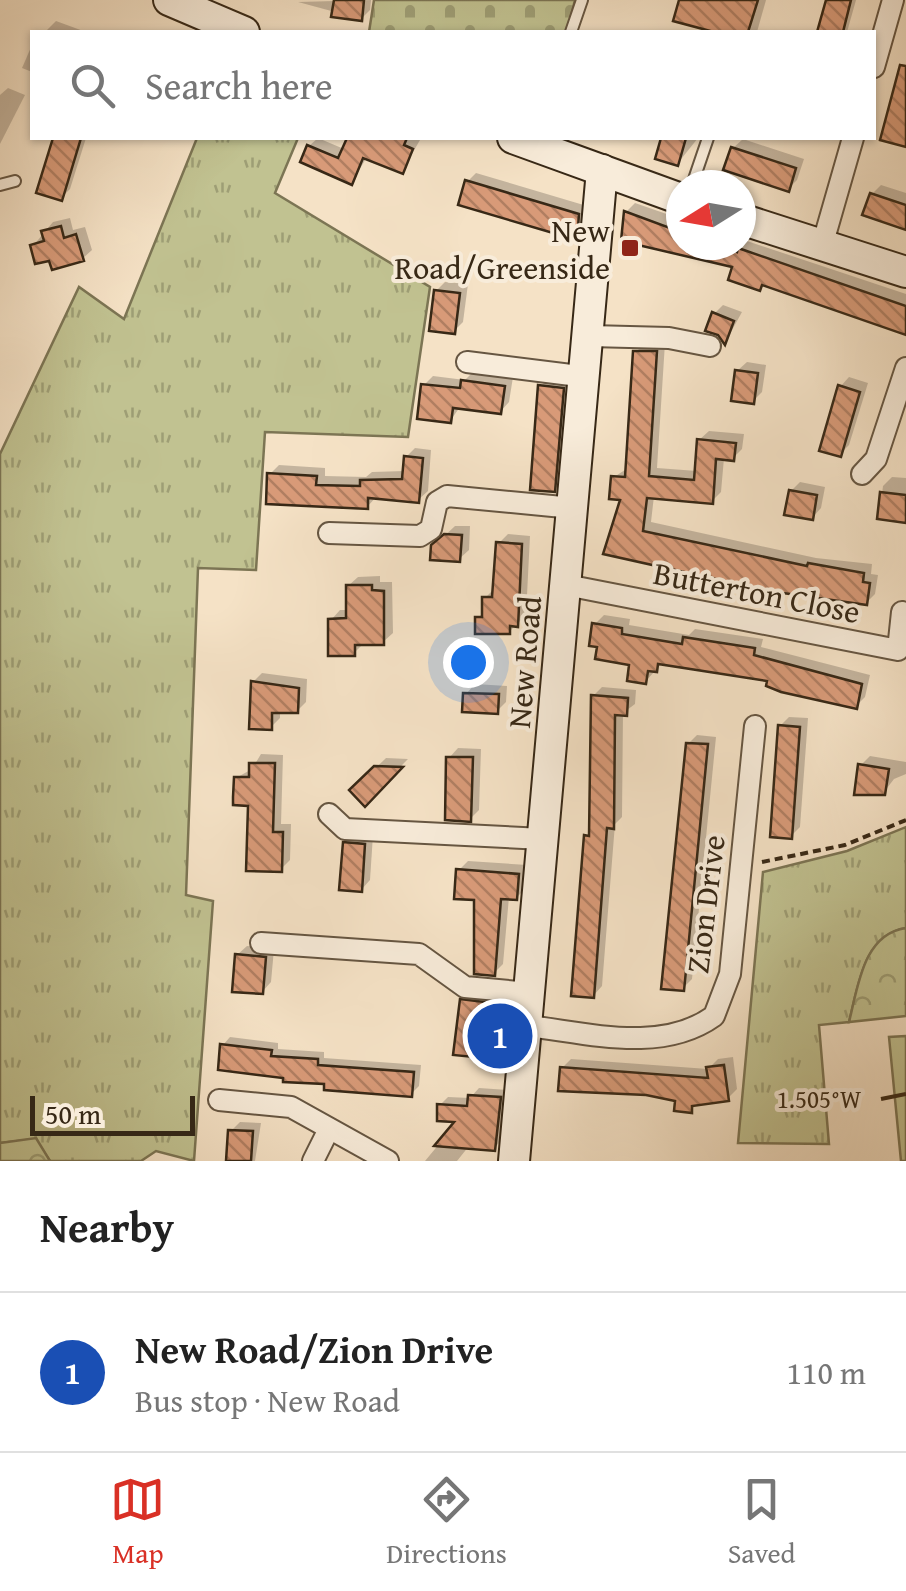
<!DOCTYPE html>
<html lang="en">
<head>
<meta charset="utf-8">
<style>
  body { margin:0; font-family:"Gentium Book Plus",serif; background:#f6f6f6; color:#222 }
  .compass { position:absolute; left:666px; top:170px; width:90px; height:90px; border-radius:50%; background:#fff; box-shadow:0 2px 8px #0004; rotate:259deg }
  .scale { position:absolute; left:30px; bottom:25px; width:165px; box-sizing:border-box; padding-left:10px; border:5px solid #372816; border-top:0; font-size:28px; line-height:35px; white-space:nowrap; color:#372816; -webkit-text-stroke:8px #f8ecda; paint-order:stroke }
  .you { position:absolute; left:468px; top:662px; width:35px; height:35px; margin:-25px; border:8px solid #fff; border-radius:50%; background:#1a73e8; box-shadow:0 0 0 15px #1a73e833 }
  .badge { display:grid; place-items:center; width:65px; height:65px; border-radius:50%; background:#d93025; color:#fff; font-size:32px; font-weight:700 }
  .pin { position:absolute; translate:-50% -50%; border:5px solid #fff; box-shadow:0 2px 10px #0006 }
  .list { margin:0; padding:0; list-style:none }
  h2 { display:flex; justify-content:space-between; align-items:center; height:130px; margin:0; padding:0 40px; font-size:42px }
  h2 small { font-size:32px; font-weight:400; color:#767676 }
  .list li { display:grid; grid-template-columns:65px 1fr auto; gap:30px; align-items:center; box-sizing:border-box; height:160px; padding:0 40px; border-top:2px solid #e0e0e0 }
  .list b { display:block; font-size:38px; white-space:nowrap }
  .list p { margin:0; font-size:32px; white-space:nowrap; color:#767676 }
  .list em { font-size:32px; font-style:normal; color:#767676 }
  .icon { flex:none; width:55px; height:55px; fill:none; stroke:currentColor; stroke-width:2; stroke-linecap:round; stroke-linejoin:round }
  .map { position:relative; flex:none; width:906px; height:1161px; overflow:hidden }
  .search { position:absolute; background:#fff; box-shadow:0 2px 8px #0004; left:30px; right:30px; top:30px; height:110px; display:flex; align-items:center; gap:25px; box-sizing:border-box; padding:0 35px; border-radius:0px; color:#767676; font-size:38px }
  .sheet { height:290px; background:#fff }
  nav { display:flex; justify-content:space-around; align-items:center; box-sizing:border-box; height:140px; border-top:2px solid #e0e0e0; background:#fff; font-size:28px; color:#767676 }
  nav a { display:grid; justify-items:center; gap:5px }
  nav .on { color:#d93025 }
  .map>svg:first-child { display:block }
  .grass { fill:url(#grass-tufts); stroke:#7c7554; stroke-width:2.5 }
  .forest { fill:url(#forest-crowns); stroke:#7c7554; stroke-width:2.5 }
  .cemetery { fill:url(#cemetery-stones); stroke:#7c7554; stroke-width:2.5 }
  .pitch { fill:#c1c291; stroke:#7c7554; stroke-width:2.5 }
  .shadow { fill:#0003 }
  .building { fill:url(#building-back-hatch); stroke:#372816; stroke-width:2.5 }
  .lines { fill:none; stroke-linecap:round; stroke-linejoin:round }
  .lane-casing { stroke:#665642; stroke-width:14 }
  .street-casing { stroke:#665642; stroke-width:24 }
  .secondary-casing { stroke:#372816; stroke-width:34 }
  .path { stroke:#372816; stroke-width:4; stroke-dasharray:8 5; stroke-linecap:butt }
  .lane { stroke:#f8ecda; stroke-width:10 }
  .street { stroke:#f8ecda; stroke-width:20 }
  .secondary { stroke:#f8ecda; stroke-width:30 }
  .ticks { fill:none; stroke:#372816; stroke-width:4 }
  .poi-dot { fill:#8f2418; stroke:#f8ecda; stroke-width:4 }
  .labels { text-anchor:middle; dominant-baseline:central; stroke-width:8; stroke-linejoin:round; paint-order:stroke }
  .poi-label { font-size:32px; fill:#372816; stroke:#f8ecda; text-anchor:end }
  .street-label { font-size:32px; fill:#372816; stroke:#f8ecda }
  .ticks-label { font-size:25px; text-anchor:middle; fill:#372816; stroke:#f8ecda; stroke-width:8; stroke-linejoin:round; paint-order:stroke }
</style>
</head>
<body>
<div class="map">
<svg width="906" height="1161" viewBox="0 0 906 1161">
  <defs>
    <pattern id="grass-tufts" width="24" height="20" patternUnits="userSpaceOnUse" patternTransform="scale(2.5)"><rect width="24" height="20" fill="#c1c291"/><path d="M3 7l-1-3M5 7V3M7 7l1-3M15 17l-1-3M17 17v-4M19 17l1-3" fill="none" stroke="#9e9e75"/></pattern>
    <pattern id="forest-crowns" width="20" height="18" patternUnits="userSpaceOnUse" patternTransform="scale(2.5)"><rect width="20" height="18" fill="#c1c291"/><path d="M2 6a3 3 0 1 1 6 0M12 15a3 3 0 1 1 6 0" fill="none" stroke="#9e9e75"/></pattern>
    <pattern id="cemetery-stones" width="16" height="16" patternUnits="userSpaceOnUse" patternTransform="scale(2.5)"><rect width="16" height="16" fill="#c1c291"/><path d="M2 7V4a2 2 0 0 1 4 0v3zM10 15v-3a2 2 0 0 1 4 0v3z" fill="#9e9e75"/></pattern>
    <pattern id="building-back-hatch" width="6" height="6" patternUnits="userSpaceOnUse" patternTransform="scale(2.5)"><rect width="6" height="6" fill="#d89a78"/><path d="M-1 5l2 2M0 0l6 6M5-1l2 2" fill="none" stroke="#b07e61"/></pattern>
  </defs>
  <rect width="100%" height="100%" fill="#f5e2c6"/>
  <filter id="stains"><feTurbulence type="fractalNoise" baseFrequency=".002" numOctaves="4"/><feColorMatrix values="0 0 0 0 .2 0 0 0 0 .09 0 0 0 0 .02 0 0 0 .5 -.17"/></filter>
  <radialGradient id="worn" r=".72"><stop offset=".6" stop-color="#630" stop-opacity="0"/><stop offset="1" stop-color="#630" stop-opacity=".3"/></radialGradient>
  <g class="grass">
    <polygon points="197,138 298,138 275,193 430,287 408,437 265,432 256,570 198,568 186,895 213,901 194,1161 156,1151 141,1161 50,1161 35,1139 0,1143 0,454 79,287 124,319"/>
    <path d="M906,827V928C863,935 858,987 849,1022L819,1025L829,1144L738,1143L763,872L847,851Z"/>
  </g>
  <g class="forest">
    <path d="M906,928V1016L849,1022C858,987 863,934 906,928Z"/>
    <polygon points="36,1138 50,1161 0,1161 0,1143"/>
  </g>
  <polygon class="cemetery" points="374,0 575,0 567,32 369,32"/>
  <polygon class="pitch" points="906,1036 906,1161 901,1161 889,1037"/>
  <g class="shadow">
    <polygon points="371,0 370,10 361,19 298,2"/>
    <polygon points="682,0 766,0 757,32 723,32 676,19"/>
    <polygon points="828,0 856,0 847,32 819,32"/>
    <polygon points="56,21 86,32 45,32"/>
    <polygon points="32,45 32,72 22,68"/>
    <polygon points="8,88 25,95 0,144 0,95"/>
    <polygon points="56,138 86,138 70,189 61,198 39,191"/>
    <polygon points="318,138 344,149 349,138 420,140 402,171 367,157 352,182 309,146"/>
    <polygon points="663,138 698,138 678,163 658,157"/>
    <polygon points="743,139 804,159 797,180 788,189 733,148"/>
    <polygon points="476,173 587,206 585,228 576,237 467,182"/>
    <polygon points="881,185 906,193 906,227 872,194"/>
    <polygon points="635,203 681,219 681,245 741,245 741,239 906,294 906,330 764,283 759,288 735,265 623,239 626,212"/>
    <polygon points="70,218 73,230 85,227 92,250 82,259 51,258 33,246 53,222"/>
    <polygon points="445,282 468,284 463,322 454,331 436,291"/>
    <polygon points="723,305 742,312 726,341 714,314"/>
    <polygon points="645,343 665,343 657,468 697,471 699,440 709,431 744,434 742,449 733,458 724,458 721,492 712,501 654,496 651,522 816,558 872,564 871,574 878,575 875,594 866,603 606,552 623,498 614,477 628,468 636,352"/>
    <polygon points="747,362 766,365 762,392 753,401 737,371"/>
    <polygon points="473,372 513,377 509,402 500,412 460,407 450,421 424,385 433,376 465,380"/>
    <polygon points="550,377 572,379 563,481 554,490 541,386"/>
    <polygon points="849,377 868,383 849,445 840,454 840,387"/>
    <polygon points="415,448 431,450 428,491 418,500 377,496 367,507 270,474 279,465 325,468 325,476 366,477 372,472 405,471 406,457"/>
    <polygon points="892,477 906,478 906,520 879,517 883,486"/>
    <polygon points="800,482 825,487 821,508 812,518 791,491"/>
    <polygon points="455,526 470,526 469,550 459,559 439,541"/>
    <polygon points="508,534 530,536 526,615 509,632 478,618 485,611 485,598 495,588 499,543"/>
    <polygon points="380,576 380,582 392,582 393,633 383,642 363,644 354,653 331,620 340,610 349,610 348,586 358,577"/>
    <polygon points="604,615 630,619 629,625 689,635 695,629 763,639 761,647 870,675 865,697 856,706 770,679 663,662 645,682 632,663 600,645 595,624"/>
    <polygon points="262,673 307,679 306,702 297,711 280,710 280,718 271,727 253,682"/>
    <polygon points="475,684 507,686 506,702 497,711 466,694"/>
    <polygon points="602,687 636,690 635,704 623,713 622,817 615,824 602,986 593,996 586,836 592,831 593,696"/>
    <polygon points="789,717 808,718 800,827 791,836 780,726"/>
    <polygon points="697,735 716,737 692,979 683,988 688,744"/>
    <polygon points="458,748 481,749 479,810 470,819 449,758"/>
    <polygon points="261,754 283,755 281,824 291,824 290,860 281,869 236,778 252,769"/>
    <polygon points="870,756 906,762 906,774 894,779 884,792 857,792 861,765"/>
    <polygon points="386,758 408,759 365,803 353,790"/>
    <polygon points="355,834 373,835 370,880 361,890 346,844"/>
    <polygon points="468,861 527,865 526,888 516,898 509,897 503,964 494,973 477,898 459,870"/>
    <polygon points="247,946 274,949 271,982 262,992 237,955"/>
    <polygon points="471,991 501,995 493,1046 483,1056 462,1000"/>
    <polygon points="230,1037 278,1043 278,1049 324,1052 324,1058 421,1065 419,1086 411,1094 285,1076 223,1045"/>
    <polygon points="733,1057 737,1089 728,1098 698,1103 691,1110 678,1099 562,1068 571,1059 708,1069 718,1059"/>
    <polygon points="479,1088 508,1090 502,1140 494,1148 469,1146 457,1161 425,1161 459,1120 440,1105 448,1097 470,1098"/>
    <polygon points="240,1122 261,1123 255,1161 229,1161 231,1131"/>
  </g>
  <g class="building">
    <polygon points="334,0 364,0 362,21 331,17"/>
    <polygon points="679,0 758,0 748,32 714,32 673,21"/>
    <polygon points="826,0 851,0 843,32 817,32"/>
    <polygon points="900,65 906,66 906,147 880,140"/>
    <polygon points="53,138 81,138 62,201 36,193"/>
    <polygon points="347,138 407,138 404,145 413,149 403,174 363,158 352,185 300,162 307,145 338,158"/>
    <polygon points="661,138 686,138 678,166 655,159"/>
    <polygon points="731,147 796,168 789,192 723,170"/>
    <polygon points="465,180 579,214 577,240 458,205"/>
    <polygon points="870,193 906,205 906,230 862,215"/>
    <polygon points="624,211 681,232 681,245 717,245 737,252 738,248 906,306 906,335 762,285 760,291 728,280 732,267 621,241"/>
    <polygon points="61,226 64,238 76,234 84,261 52,270 49,261 35,264 30,245 44,241 41,231"/>
    <polygon points="434,290 460,293 455,334 429,331"/>
    <polygon points="712,312 734,321 725,345 718,335 705,331"/>
    <polygon points="633,351 657,351 649,476 694,480 697,439 736,443 734,461 716,459 713,504 647,498 643,531 807,566 808,563 864,573 863,582 870,583 867,605 769,591 603,554 620,500 609,499 611,476 625,477"/>
    <polygon points="735,370 758,373 754,404 731,401"/>
    <polygon points="461,380 505,386 501,414 453,408 451,423 417,419 421,384 460,388"/>
    <polygon points="538,385 564,388 555,492 530,490"/>
    <polygon points="838,385 860,392 841,457 819,451"/>
    <polygon points="404,456 423,458 419,503 368,498 368,509 266,504 267,473 317,476 316,485 360,486 360,480 402,479"/>
    <polygon points="789,490 817,495 813,520 784,515"/>
    <polygon points="880,492 906,495 906,523 877,519"/>
    <polygon points="444,534 462,535 460,562 430,560 431,545"/>
    <polygon points="496,542 522,544 518,627 510,626 510,634 475,634 475,617 482,617 482,597 492,597"/>
    <polygon points="346,585 372,585 372,590 384,591 384,645 355,645 355,656 328,656 328,619 346,618"/>
    <polygon points="592,623 622,628 622,634 682,644 683,637 755,648 754,655 862,684 857,709 781,692 766,686 767,681 658,664 657,672 648,671 646,684 627,681 629,665 595,659 597,647 589,646"/>
    <polygon points="251,681 299,688 298,713 272,713 272,730 249,729"/>
    <polygon points="463,693 499,694 498,714 462,712"/>
    <polygon points="591,695 628,698 627,716 615,715 614,829 607,828 594,998 571,996 584,835 589,836"/>
    <polygon points="778,725 800,727 792,839 770,837"/>
    <polygon points="686,743 708,744 684,991 661,989"/>
    <polygon points="446,757 473,757 471,822 445,820"/>
    <polygon points="249,763 275,763 273,832 283,832 282,872 246,871 248,806 233,805 233,797 234,777 249,777"/>
    <polygon points="858,764 889,769 885,795 854,795"/>
    <polygon points="374,766 403,767 365,807 349,790"/>
    <polygon points="343,842 365,844 362,892 339,890"/>
    <polygon points="456,869 519,874 517,900 501,899 495,976 474,974 474,900 454,899"/>
    <polygon points="235,954 266,957 263,994 232,992"/>
    <polygon points="460,999 493,1003 484,1058 453,1055"/>
    <polygon points="220,1044 272,1050 271,1056 318,1059 318,1065 414,1072 412,1097 324,1090 324,1084 283,1082 283,1078 218,1070"/>
    <polygon points="724,1065 729,1101 692,1106 692,1113 674,1111 675,1101 646,1095 558,1091 560,1067 708,1078 706,1067"/>
    <polygon points="468,1095 501,1097 495,1151 434,1146 454,1122 437,1121 437,1104 467,1106"/>
    <polygon points="228,1130 253,1131 251,1161 226,1161"/>
  </g>
  <g class="lines">
    <g class="lane-casing">
      <g id="lane">
        <polyline points="571,32 582,0"/>
        <polyline points="0,185 15,181"/>
        <polyline points="692,185 708,138"/>
      </g>
    </g>
    <g class="street-casing">
      <g id="street">
        <polyline points="874,67 893,0"/>
        <polyline points="822,246 853,138"/>
        <polyline points="590,336 669,338 710,346"/>
        <polyline points="467,362 587,377"/>
        <polyline points="862,474 876,459 906,368"/>
        <polyline points="329,533 420,536 431,529 437,502 447,496 573,508"/>
        <polyline points="566,585 898,650 902,612"/>
        <polyline points="329,814 345,829 543,839"/>
        <polyline points="261,943 419,954 465,987 530,993"/>
        <path d="M528,1026C588,1033 661,1054 714,1016L730,974L755,726"/>
        <polyline points="219,1100 291,1107 388,1161"/>
        <polyline points="313,1161 329,1129"/>
      </g>
    </g>
    <g class="secondary-casing">
      <g id="secondary">
        <polyline points="169,0 244,32"/>
        <polyline points="513,138 681,199"/>
        <polyline points="741,219 906,272"/>
        <polyline points="514,1161 602,170"/>
      </g>
    </g>
    <polyline class="path" points="762,862 845,845 906,820"/>
    <use href="#lane" class="lane"/>
    <use href="#street" class="street"/>
    <use href="#secondary" class="secondary"/>
  </g>
  <path class="ticks" d="M881,1099L906,1094"/>
  <rect class="poi-dot" x="620" y="238" width="20" height="20" rx="5"/>
  <g class="labels">
    <g class="poi-label">
      <text x="610" y="230">New<tspan x="610" dy="37">Road/Greenside</tspan></text>
    </g>
    <g class="street-label">
      <text transform="translate(757 592) rotate(11)">Butterton Close</text>
      <text transform="translate(524 662) rotate(-85)">New Road</text>
      <text transform="translate(705 904) rotate(-83)">Zion Drive</text>
    </g>
  </g>
  <g class="ticks-label">
    <text x="819" y="1108">1.505°W</text>
  </g>
  <rect width="100%" height="100%" filter="url(#stains)"/>
  <rect width="100%" height="100%" fill="url(#worn)"/>
</svg>
<svg class="compass" viewBox="-18 -18 36 36"><path d="M0-13l5 13h-10z" fill="#e53935"/><path d="M0 13l5-13h-10z" fill="#767676"/></svg>
<div class="scale">50 m</div>
<div class="you"></div>
<div class="pin badge" style="left:500px;top:1036px;background:#1a4fb4">1</div>
<div class="search"><svg class="icon" aria-label="search" viewBox="0 0 24 24"><circle cx="10" cy="10" r="6"/><path d="M15 15l6 6"/></svg>Search here</div>
</div>
<section class="sheet">
<h2>Nearby<small></small></h2>
<ul class="list">
<li><span class="badge" style="background:#1a4fb4">1</span><div><b>New Road/Zion Drive</b><p>Bus stop · New Road</p></div><em>110 m</em></li>
</ul>
</section>
<nav>
<a class="on"><svg class="icon" aria-label="map" viewBox="0 0 24 24"><path d="M3 6l6-2 6 2 6-2v14l-6 2-6-2-6 2zM9 4v14M15 6v14"/></svg>Map</a>
<a><svg class="icon" aria-label="directions" viewBox="0 0 24 24"><path d="M12 3l9 9-9 9-9-9zM9 14v-3h6M13 9l2 2-2 2"/></svg>Directions</a>
<a><svg class="icon" aria-label="saved" viewBox="0 0 24 24"><path d="M7 4h10v16l-5-4-5 4z"/></svg>Saved</a>
</nav>
</body>
</html>
